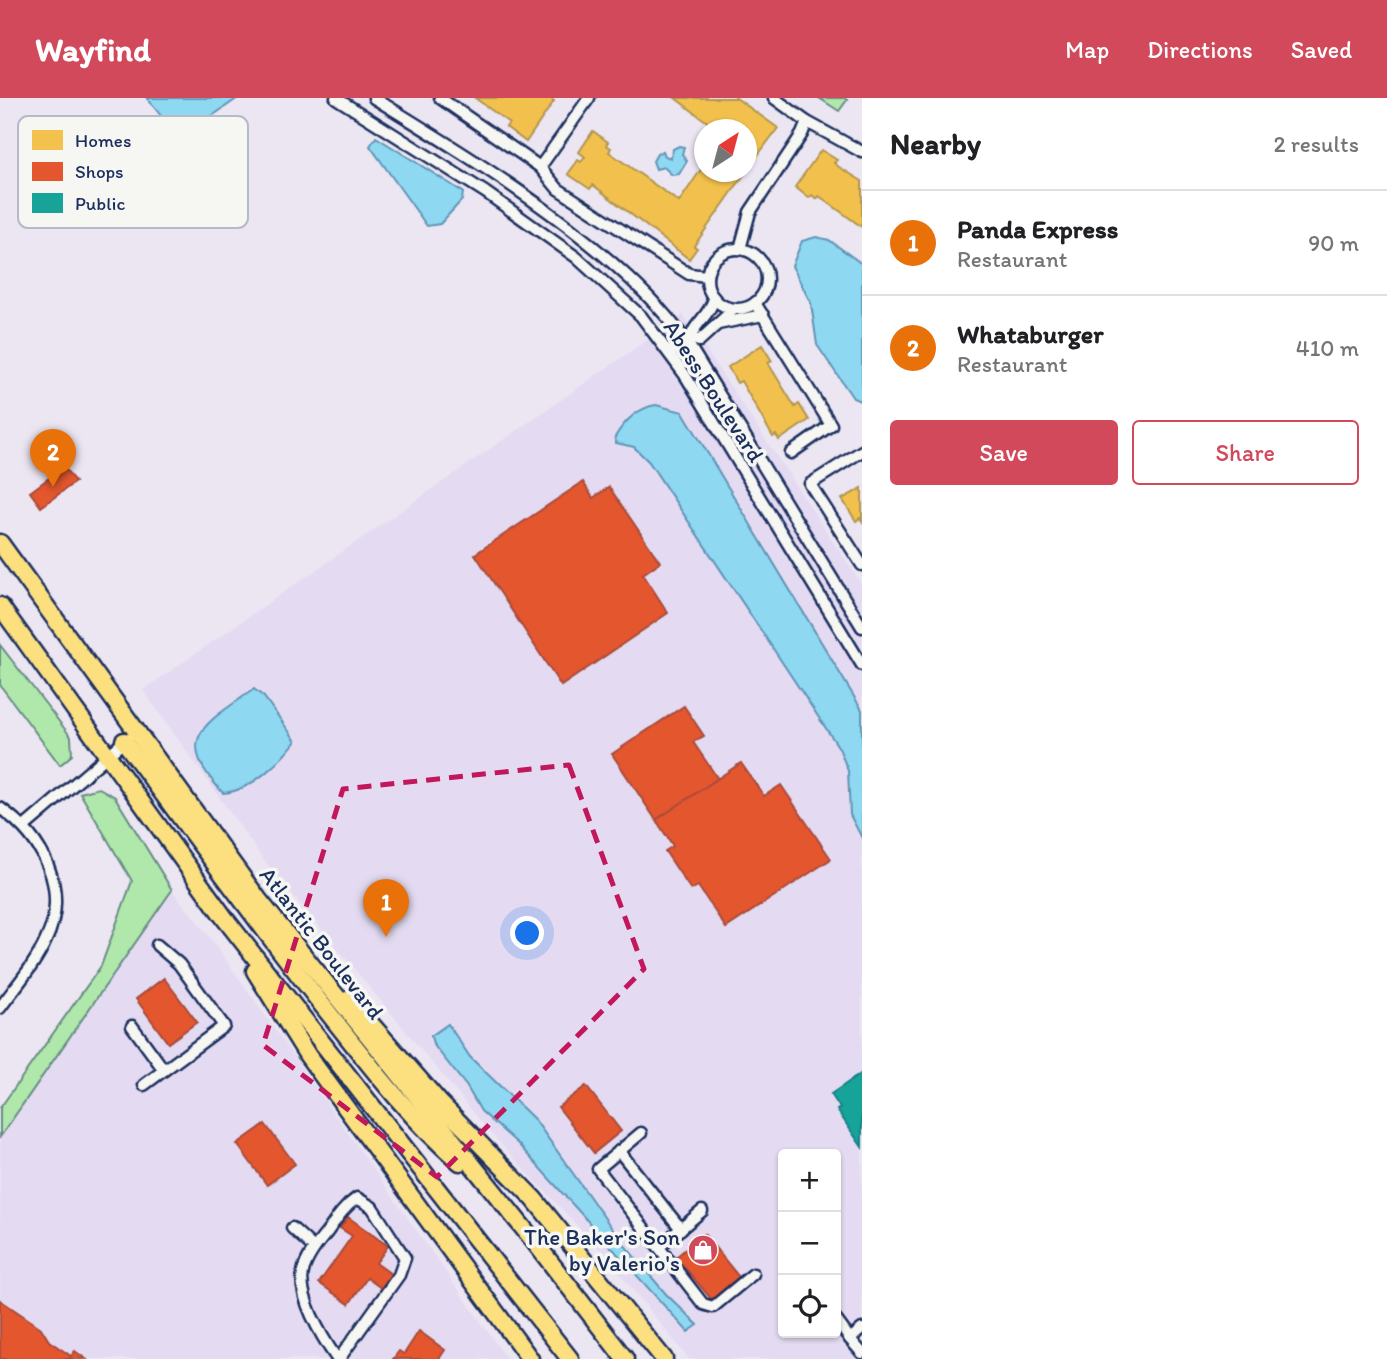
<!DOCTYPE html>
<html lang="en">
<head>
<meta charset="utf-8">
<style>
  body { margin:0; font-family:Itim,sans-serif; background:#f2f2f2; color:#202124 }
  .controls { position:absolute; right:21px; bottom:21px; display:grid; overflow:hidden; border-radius:7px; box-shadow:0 2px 5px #0004 }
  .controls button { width:63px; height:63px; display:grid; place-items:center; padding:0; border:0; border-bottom:2px solid #e0e0e0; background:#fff; color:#202124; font:35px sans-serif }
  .compass { position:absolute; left:694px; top:21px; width:63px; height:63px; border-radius:50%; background:#fff; box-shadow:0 2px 5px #0004; rotate:36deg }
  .you { position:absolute; left:528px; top:836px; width:24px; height:24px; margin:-18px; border:5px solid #fff; border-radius:50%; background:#1a73e8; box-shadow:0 0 0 10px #1a73e833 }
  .badge { display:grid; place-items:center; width:46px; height:46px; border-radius:50%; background:#d1495b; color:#fff; font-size:23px; font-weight:700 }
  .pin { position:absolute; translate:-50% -58px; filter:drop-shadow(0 2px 4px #0008) }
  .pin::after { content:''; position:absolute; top:37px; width:24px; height:21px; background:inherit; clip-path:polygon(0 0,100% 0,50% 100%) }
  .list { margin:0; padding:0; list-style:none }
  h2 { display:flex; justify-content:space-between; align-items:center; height:91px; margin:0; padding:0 28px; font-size:30px }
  h2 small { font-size:23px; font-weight:400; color:#757577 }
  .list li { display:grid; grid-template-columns:46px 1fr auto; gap:21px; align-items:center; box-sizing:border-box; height:105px; padding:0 28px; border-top:2px solid #e0e0e0 }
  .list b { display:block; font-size:26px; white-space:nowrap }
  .list p { margin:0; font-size:23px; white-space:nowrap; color:#757577 }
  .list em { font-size:23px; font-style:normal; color:#757577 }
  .actions { display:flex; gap:14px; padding:21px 28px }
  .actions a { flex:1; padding:16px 0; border:2px solid #d1495b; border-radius:7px; text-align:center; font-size:24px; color:#d1495b }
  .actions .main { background:#d1495b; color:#fff }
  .icon { flex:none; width:38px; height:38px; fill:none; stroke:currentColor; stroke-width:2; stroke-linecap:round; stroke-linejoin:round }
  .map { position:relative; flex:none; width:862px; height:1261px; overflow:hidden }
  header { display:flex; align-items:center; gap:42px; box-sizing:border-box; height:98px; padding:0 35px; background:#d1495b; color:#fff }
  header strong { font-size:33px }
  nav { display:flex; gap:38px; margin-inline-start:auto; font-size:24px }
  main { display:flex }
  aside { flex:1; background:#fff }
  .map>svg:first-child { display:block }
  .built { fill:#e4dbf2; fill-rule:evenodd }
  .green { fill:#b0e8ab; stroke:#668c84; stroke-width:2 }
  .water { fill:#8fd8f1; stroke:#6194b6; stroke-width:2 }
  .homes { fill:#f2c14e; stroke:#b29553; stroke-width:2 }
  .shops { fill:#e4572e; stroke:#a84b3c; stroke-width:2 }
  .public { fill:#17a398; stroke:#188087; stroke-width:2 }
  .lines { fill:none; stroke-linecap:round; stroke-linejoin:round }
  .minor-casing { stroke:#1b2f5e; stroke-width:15 }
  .trunk-casing { stroke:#1b2f5e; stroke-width:21 }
  .minor { stroke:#f6f6f2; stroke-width:10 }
  .trunk { stroke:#fce080; stroke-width:16 }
  .marked { fill:none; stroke:#c2185b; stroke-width:5; stroke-dasharray:14 9; stroke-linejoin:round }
  .labels { text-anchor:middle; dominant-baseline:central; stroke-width:7; stroke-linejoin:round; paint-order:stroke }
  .street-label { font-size:23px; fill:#1b2f5e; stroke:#f6f6f2 }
  .poi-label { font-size:23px; fill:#1b2f5e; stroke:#f6f6f2; text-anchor:end }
  .key { fill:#f6f6f2; stroke:#b4bac6; stroke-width:2 }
  .key-label { font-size:19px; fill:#1b2f5e }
</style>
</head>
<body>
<header>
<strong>Wayfind</strong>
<nav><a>Map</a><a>Directions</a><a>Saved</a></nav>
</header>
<main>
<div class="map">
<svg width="862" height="1261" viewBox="0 0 862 1261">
  <rect width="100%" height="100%" fill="#ece6f2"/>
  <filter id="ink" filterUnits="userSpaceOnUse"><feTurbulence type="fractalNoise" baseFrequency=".0143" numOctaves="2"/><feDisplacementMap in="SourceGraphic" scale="14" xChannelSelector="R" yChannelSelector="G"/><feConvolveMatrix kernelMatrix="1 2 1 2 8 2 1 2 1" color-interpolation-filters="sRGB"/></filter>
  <g filter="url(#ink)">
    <g class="built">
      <path d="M683,217L862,487V1261H689L602,1154L491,1036L263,761L143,592ZM783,1056H836V1235H783Z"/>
      <polygon points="172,792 212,842 507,1261 0,1261 0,1039"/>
    </g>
    <g class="green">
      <polygon points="819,0 844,0 847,2 839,13"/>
      <polygon points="0,547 71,639 72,657 60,667 0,587"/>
      <polygon points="99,690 115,699 172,792 0,1039 0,1010 101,868 132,783 80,695"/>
    </g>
    <g class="water">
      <polygon points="147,0 238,0 179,41"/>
      <polygon points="376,39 463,94 462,102 440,126 427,128 370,48"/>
      <polygon points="679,48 684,49 682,56 687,63 679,76 672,77 664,69 656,71 653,63 657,56 663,53 665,58 671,60 673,51"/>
      <polygon points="816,139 829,142 862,166 862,304 853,300 817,247 811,205 792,168 802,143"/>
      <path d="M656,307L683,314L862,612V740L850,717L848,673L839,650L649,364L634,349L616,345L615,339C624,324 637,310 656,307Z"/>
      <path d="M254,591L264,599L296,643C280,664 251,693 223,695C170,639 207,625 254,591Z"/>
      <polygon points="448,926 470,959 535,1022 621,1143 666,1196 698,1227 688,1234 518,1046 481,1013 467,989 433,946 431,938"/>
    </g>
    <g class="homes">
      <polygon points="475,0 550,0 554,3 526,44 506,29 509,25"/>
      <polygon points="675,0 736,0 778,30 746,73 746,32 718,32"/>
      <polygon points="593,33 608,44 606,47 611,50 609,54 679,104 704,67 704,74 746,74 694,148 697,150 689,161 593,87 590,91 568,76 578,62 581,64 585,59 579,54"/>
      <polygon points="821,52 837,62 834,65 839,69 862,83 862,129 819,98 817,101 812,97 809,100 795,89"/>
      <polygon points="762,247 772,263 768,265 795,309 799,306 809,322 779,342 776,337 773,339 741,283 737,285 728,269"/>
      <polygon points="862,390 862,423 860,420 856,423 842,401"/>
    </g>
    <g class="shops">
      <polygon points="64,369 75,384 41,409 30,394"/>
      <polygon points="583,384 593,400 609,389 660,464 643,476 668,515 561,588 475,456"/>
      <polygon points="684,608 704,638 693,644 718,681 656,722 612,656"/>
      <polygon points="741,665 764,698 781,687 831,761 726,830 698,788 691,792 665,753 673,748 656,722"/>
      <polygon points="164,880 197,924 168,945 136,901"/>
      <polygon points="586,988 621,1033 594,1055 558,1009"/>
      <polygon points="265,1026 295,1066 267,1087 237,1046"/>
      <polygon points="348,1119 388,1148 376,1165 391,1176 381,1190 367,1180 349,1206 319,1185 352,1138 340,1130"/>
      <polygon points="704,1136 739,1179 712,1202 676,1159"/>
      <polygon points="0,1202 41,1230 49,1243 71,1258 69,1261 0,1261"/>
      <polygon points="419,1233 445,1252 439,1261 393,1261 399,1253 404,1256"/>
      <polygon points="75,1253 86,1261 69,1261"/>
    </g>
    <polygon class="public" points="862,975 862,1049 837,1012 840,1010 831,996"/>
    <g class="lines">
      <g class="minor-casing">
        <g id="minor">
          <polyline points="336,0 485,94 576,159 641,218 685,277 862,567"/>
          <path d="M374,0C476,63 616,147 687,244L862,529"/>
          <polyline points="440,0 540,69"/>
          <polyline points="589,0 540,69 558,91 689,176 707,178"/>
          <polyline points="807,24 862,54"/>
          <polyline points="740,151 750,114 802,36 807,24 774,0"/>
          <circle cx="737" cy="181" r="30"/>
          <polyline points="755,205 831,327 791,355"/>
          <polyline points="718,226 763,217"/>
          <polyline points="691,240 699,243 734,211"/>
          <path d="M670,255L691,240C693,226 710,218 714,200"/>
          <polyline points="862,353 810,386 862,467"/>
          <path d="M0,710C43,740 70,791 46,842C35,867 15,889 0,910"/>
          <polyline points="24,729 127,641"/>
          <polyline points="132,928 164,972"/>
          <polyline points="144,987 224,928 179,866 157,847"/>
          <polyline points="641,1035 598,1071 703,1206 713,1209 753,1176"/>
          <polyline points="619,1053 681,1131"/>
          <polyline points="292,1130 314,1150"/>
          <polyline points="659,1149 702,1113"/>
          <polyline points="836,1222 850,1241 862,1231"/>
          <polyline points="850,1241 862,1255"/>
          <path d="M337,1261C323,1241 295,1196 304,1170C309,1156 319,1144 328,1133C337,1120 344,1109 357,1100L372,1109L405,1160L399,1177L339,1261"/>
        </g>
      </g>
      <g class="trunk-casing">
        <g id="trunk">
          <polyline points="0,445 258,801 533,1142 625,1261"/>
          <polyline points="0,508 226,822 570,1261"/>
          <path d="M124,643C190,732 255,821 323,908C366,962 408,1019 460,1064"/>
          <polyline points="255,873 308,958 530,1261"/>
          <polyline points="349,901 439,1004 534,1101 664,1261"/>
        </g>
      </g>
      <use href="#minor" class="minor"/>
      <use href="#trunk" class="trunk"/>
    </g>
  </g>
  <path class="marked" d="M569,667L644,871L437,1079L263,947L343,691Z"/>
  <defs>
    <g id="shop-disc" transform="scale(1.575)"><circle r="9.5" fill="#d1495b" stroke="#f6f6f2"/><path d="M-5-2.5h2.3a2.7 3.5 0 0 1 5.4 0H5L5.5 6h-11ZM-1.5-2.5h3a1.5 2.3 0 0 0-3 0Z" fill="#fff"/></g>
  </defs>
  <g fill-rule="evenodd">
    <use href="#shop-disc" x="703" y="1152"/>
  </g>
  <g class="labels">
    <g class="street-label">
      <text transform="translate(714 293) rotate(57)">Abess Boulevard</text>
      <text transform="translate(322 845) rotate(52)">Atlantic Boulevard</text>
    </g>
    <g class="poi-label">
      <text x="680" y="1139">The Baker's Son<tspan x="680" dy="26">by Valerio's</tspan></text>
    </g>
  </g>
  <rect x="18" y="18" width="230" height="112" rx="10" class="key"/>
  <rect x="32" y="32" width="31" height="20" fill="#f2c14e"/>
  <rect x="32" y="64" width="31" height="19" fill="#e4572e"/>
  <rect x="32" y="95" width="31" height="20" fill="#17a398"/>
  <g class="key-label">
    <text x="75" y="49">Homes</text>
    <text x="75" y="80">Shops</text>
    <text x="75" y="112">Public</text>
  </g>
</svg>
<div class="controls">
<button>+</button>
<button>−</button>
<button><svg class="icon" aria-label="locate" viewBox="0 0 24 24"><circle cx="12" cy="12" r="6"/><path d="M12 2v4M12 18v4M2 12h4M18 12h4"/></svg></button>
</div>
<svg class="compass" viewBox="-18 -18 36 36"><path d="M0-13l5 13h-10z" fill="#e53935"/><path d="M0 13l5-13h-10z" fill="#757577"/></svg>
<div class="you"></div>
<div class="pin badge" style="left:386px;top:839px;background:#e8710a">1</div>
<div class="pin badge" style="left:53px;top:389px;background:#e8710a">2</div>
</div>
<aside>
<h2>Nearby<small>2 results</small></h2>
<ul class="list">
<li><span class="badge" style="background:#e8710a">1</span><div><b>Panda Express</b><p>Restaurant</p></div><em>90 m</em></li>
<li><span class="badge" style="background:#e8710a">2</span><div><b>Whataburger</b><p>Restaurant</p></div><em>410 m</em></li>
</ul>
<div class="actions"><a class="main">Save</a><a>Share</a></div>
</aside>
</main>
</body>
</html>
